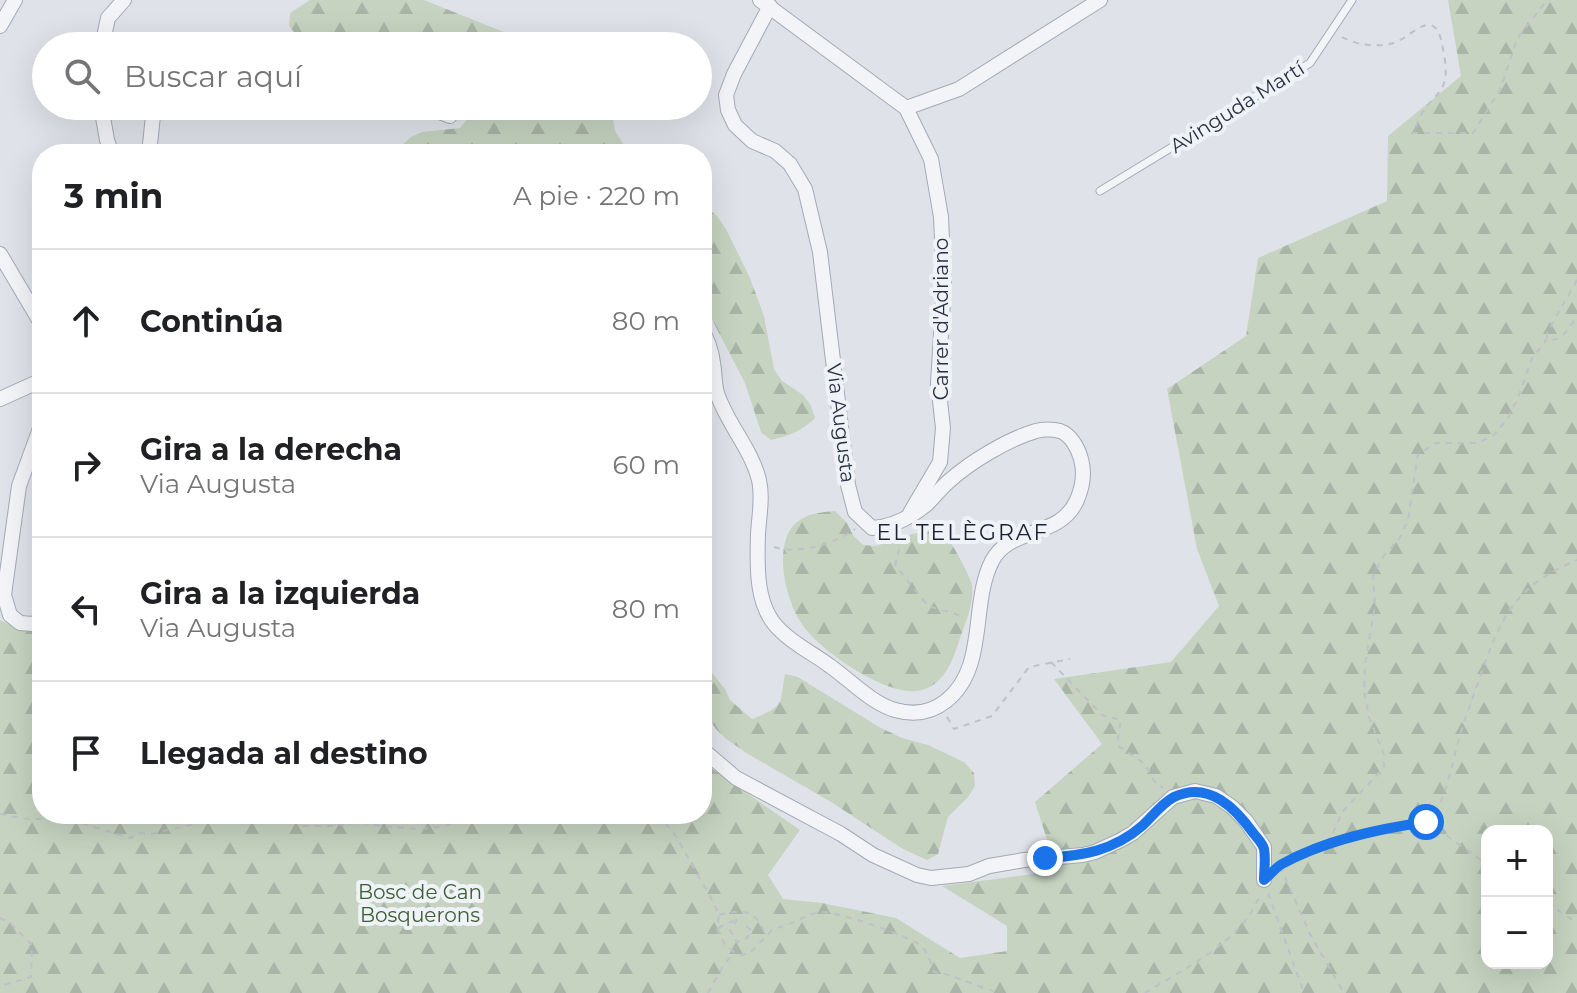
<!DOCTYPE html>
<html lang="es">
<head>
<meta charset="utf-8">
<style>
  body { margin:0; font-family:Montserrat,sans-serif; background:#f2f2f2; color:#202124 }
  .controls { position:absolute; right:24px; bottom:24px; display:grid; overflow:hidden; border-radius:16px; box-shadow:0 8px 32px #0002 }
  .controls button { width:72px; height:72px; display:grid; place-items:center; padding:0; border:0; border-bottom:2px solid #e0e0e0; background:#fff; color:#202124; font:40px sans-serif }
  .stop { position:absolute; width:24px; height:24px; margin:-18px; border:6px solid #1a73e8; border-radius:50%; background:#fff }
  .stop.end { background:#1a73e8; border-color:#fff; box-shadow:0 2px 8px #0008 }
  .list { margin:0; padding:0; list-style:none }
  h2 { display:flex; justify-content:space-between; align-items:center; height:104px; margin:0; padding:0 32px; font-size:34px }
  h2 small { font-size:26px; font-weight:400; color:#757577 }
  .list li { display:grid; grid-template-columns:52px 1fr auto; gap:24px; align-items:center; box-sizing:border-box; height:144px; padding:0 32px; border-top:2px solid #e0e0e0 }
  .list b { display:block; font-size:30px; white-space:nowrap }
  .list p { margin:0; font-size:26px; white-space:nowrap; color:#757577 }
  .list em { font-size:26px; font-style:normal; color:#757577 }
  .icon { flex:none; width:44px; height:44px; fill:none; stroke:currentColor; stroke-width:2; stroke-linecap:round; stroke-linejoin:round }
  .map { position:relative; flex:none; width:1577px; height:993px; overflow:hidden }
  .search { position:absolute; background:#fff; box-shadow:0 8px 32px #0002; left:32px; top:32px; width:680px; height:88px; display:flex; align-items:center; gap:20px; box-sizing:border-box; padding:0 28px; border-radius:44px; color:#757577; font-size:30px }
  .panel { position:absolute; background:#fff; box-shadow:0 8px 32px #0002; left:32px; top:144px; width:680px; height:680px; border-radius:32px }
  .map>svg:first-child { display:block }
  .forest { fill:url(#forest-firs); fill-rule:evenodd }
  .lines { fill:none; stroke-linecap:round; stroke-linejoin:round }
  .service-casing { stroke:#a4aab3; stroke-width:9 }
  .minor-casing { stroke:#a4aab3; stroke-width:16 }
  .path { stroke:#bdc1c8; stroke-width:2; stroke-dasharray:6 6; stroke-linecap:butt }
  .service { stroke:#f2f4f7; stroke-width:7 }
  .minor { stroke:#f2f4f7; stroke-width:14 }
  .route { stroke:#1a73e8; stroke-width:10 }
  .labels { text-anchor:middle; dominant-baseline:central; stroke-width:8; stroke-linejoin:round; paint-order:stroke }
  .street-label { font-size:20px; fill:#273041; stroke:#eff2f7 }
  .park-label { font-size:20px; fill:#3b5d34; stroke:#eff2f7 }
  .neighbourhood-label { font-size:22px; letter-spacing:2px; fill:#1a2132; stroke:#eff2f7 }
</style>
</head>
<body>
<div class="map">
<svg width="1577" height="993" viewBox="0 0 1577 993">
  <defs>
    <pattern id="forest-firs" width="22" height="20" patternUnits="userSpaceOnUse" patternTransform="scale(2)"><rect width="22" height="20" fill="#c5d3c0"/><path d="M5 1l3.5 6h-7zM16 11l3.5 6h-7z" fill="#a9b5a6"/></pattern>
  </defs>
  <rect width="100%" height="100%" fill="#dfe3e9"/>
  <g class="forest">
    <polygon points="310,0 424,0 519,38 533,46 350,46 308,40 297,36 289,26 290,13"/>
    <path d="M1448,0H1577V993H0V620L23,631H42V814H702V762L800,830L768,875L783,899L822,903L896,918L960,958L1007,951V926L942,886L1057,871L1035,802L1102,744L1054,679L1171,662L1219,606L1197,549L1167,389L1246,336L1258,258L1387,201L1388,136L1461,76ZM1487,831H1547V963H1487Z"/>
    <polygon points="460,106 581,106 613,119 615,131 629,154 392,154 411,137 422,132 460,128 468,118"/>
    <path d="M702,204L717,216L726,229L750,278L764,316L774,369L781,380L803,395L811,406L815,418C802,431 789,436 771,440L761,432L745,383L708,312L702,308Z"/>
    <path d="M835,511L847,523L853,535L863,545L876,546L912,534L937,530C940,532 944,534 947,537C952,543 971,578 972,585C974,603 966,622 960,638C953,660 944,688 916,691C884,695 815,648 800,621C785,597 771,538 800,520C810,513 824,512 835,511Z"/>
    <path d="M702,668H708L725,689L730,700L752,719C786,705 779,706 785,674L798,677L879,727L902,738L928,745L964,762L974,773L975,786L968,797L948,817L938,854L927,860L903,849L831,802L748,754L725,738L716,729L702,710Z"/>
  </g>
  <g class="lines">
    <g class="service-casing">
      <polyline id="service" points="1100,191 1310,63 1352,0"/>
    </g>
    <g class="minor-casing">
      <g id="minor">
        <polyline points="760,0 906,108 931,159 941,217 944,285 938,383 943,428 940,462 910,513"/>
        <polyline points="0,26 15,0"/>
        <polyline points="102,46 108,18 124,0"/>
        <polyline points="101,106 107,140 112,154"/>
        <polyline points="424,106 450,116"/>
        <polyline points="906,108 959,89 1100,0"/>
        <polyline points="149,154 154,106"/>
        <polyline points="0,254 42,325"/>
        <path d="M702,329C707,340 712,351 713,363C715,373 714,383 717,393C727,424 751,448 759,480C763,498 759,516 758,534C757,566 755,608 781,631C795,645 814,654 830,666C850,680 871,703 895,710C913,715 931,713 946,701C988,668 970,604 992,561C1010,526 1060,539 1077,500C1083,486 1085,473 1081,459C1078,448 1071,435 1060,431C1053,429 1042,429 1036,431C1008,439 970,462 948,482C940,489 934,497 927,504C911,517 892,527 872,528L855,512L848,485L820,252L805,189L790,164L775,151L752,141L735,125L728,110L726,95L734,74L770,6"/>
        <polyline points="0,399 42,380"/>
        <polyline points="42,423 19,486 4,595 10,615 20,623 32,624 42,621"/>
        <polyline points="702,749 736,778 841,834 873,855 917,875 931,878 969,874 989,866 1024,860 1083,855 1095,852 1121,840 1133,833 1173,797 1195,791 1216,796 1232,807 1246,821 1264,847 1264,880"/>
      </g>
    </g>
    <g class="path">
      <path d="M1342,37C1356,45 1374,47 1390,44C1412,40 1435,0 1443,49C1445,60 1448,75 1443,86C1439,95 1429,102 1424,110C1419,117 1417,125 1413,133H1473L1500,90L1517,39L1544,4L1550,0"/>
      <path d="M1577,280L1547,333V339C1562,343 1568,328 1577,317"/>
      <polyline points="902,537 895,565 928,606 962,616"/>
      <path d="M774,547C800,555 834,544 855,529"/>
      <polyline points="1051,662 1102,715 1121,720 1117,745 1145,764 1154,781 1163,788"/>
      <polyline points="947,717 954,729 992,716 1029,667 1070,659"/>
      <polyline points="0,814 27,819 48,819 61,817 130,838 141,833 151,834 230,816 279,815 303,826 334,826 360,822 380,826 421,829 445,826 474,814"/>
      <path d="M658,814L675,835L710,896L719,915L717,929L724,943L734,952L742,955L752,951L774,928C790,927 803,915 820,912C834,910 908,936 920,945C927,950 931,963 934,972L949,975L998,993"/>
      <polyline points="1427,822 1487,864"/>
      <polyline points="1328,844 1343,811 1377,775 1384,767 1384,755 1369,717 1364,691 1365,665 1375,605 1373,576 1382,558 1399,539 1408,520 1418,454 1436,443 1478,443 1494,435 1508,418 1518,398 1532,358 1547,339"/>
      <polyline points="1280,866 1310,934 1344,993"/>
      <path d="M1278,867C1315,844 1363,833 1405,825C1415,823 1427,824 1433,815C1445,802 1452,764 1457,746C1463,723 1472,700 1480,677C1501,616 1515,586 1577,560"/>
      <polyline points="1268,893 1304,993"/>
      <polyline points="1547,903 1577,923"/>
      <path d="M719,915C744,909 756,909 766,936"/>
      <polyline points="0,918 10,923 32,945 31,977 0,986"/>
      <polyline points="737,919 730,931 737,942 745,940 752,931 745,925 743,927"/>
      <polyline points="718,928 737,919"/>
      <polyline points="708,993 722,968 733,953"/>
      <path d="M1145,993C1186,967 1244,941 1260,894"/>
    </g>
    <use href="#service" class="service"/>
    <use href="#minor" class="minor"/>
  </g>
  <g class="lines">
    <path class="route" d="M1045,858C1082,856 1113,851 1142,826C1152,817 1162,803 1174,797C1209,780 1236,809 1254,834C1258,839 1263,844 1264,849C1266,859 1264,870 1264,880C1270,875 1275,868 1282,864C1325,840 1378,829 1426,822"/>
  </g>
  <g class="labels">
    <g class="street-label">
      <text transform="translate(1237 107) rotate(-32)">Avinguda Martí</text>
      <text transform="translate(941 319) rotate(-90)">Carrer d'Adriano</text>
      <text transform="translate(841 423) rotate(83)">Via Augusta</text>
    </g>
    <g class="park-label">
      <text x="420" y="892">Bosc de Can<tspan x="420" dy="23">Bosquerons</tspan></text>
    </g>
    <g class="neighbourhood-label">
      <text x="963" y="532">EL TELÈGRAF</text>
    </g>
  </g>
</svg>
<div class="controls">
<button>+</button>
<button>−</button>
</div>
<div class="stop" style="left:1426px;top:822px"></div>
<div class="stop end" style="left:1045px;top:858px"></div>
<div class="search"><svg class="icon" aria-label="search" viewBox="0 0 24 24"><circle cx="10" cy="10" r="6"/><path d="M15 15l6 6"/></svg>Buscar aquí</div>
<section class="panel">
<h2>3 min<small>A pie · 220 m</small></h2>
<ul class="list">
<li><svg class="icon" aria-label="ahead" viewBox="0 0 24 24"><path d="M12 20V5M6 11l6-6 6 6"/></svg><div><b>Continúa</b></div><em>80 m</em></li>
<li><svg class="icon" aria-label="right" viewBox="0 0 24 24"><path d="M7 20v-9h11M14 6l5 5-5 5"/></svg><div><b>Gira a la derecha</b><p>Via Augusta</p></div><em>60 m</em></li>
<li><svg class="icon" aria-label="left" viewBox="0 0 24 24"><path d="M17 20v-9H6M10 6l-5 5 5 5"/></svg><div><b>Gira a la izquierda</b><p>Via Augusta</p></div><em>80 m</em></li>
<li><svg class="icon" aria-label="arrive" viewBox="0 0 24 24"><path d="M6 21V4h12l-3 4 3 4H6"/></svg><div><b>Llegada al destino</b></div></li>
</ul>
</section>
</div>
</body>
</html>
